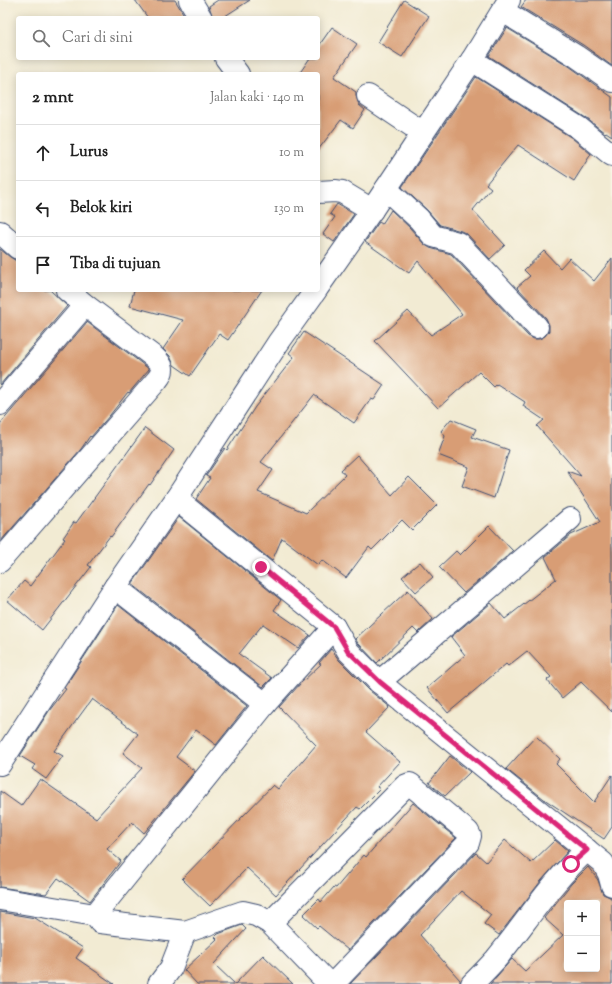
<!DOCTYPE html>
<html lang="id">
<head>
<meta charset="utf-8">
<style>
  body { margin:0; font-family:"Sorts Mill Goudy",serif; background:#f6f6f6; color:#222 }
  .controls { position:absolute; right:12px; bottom:12px; display:grid; overflow:hidden; border-radius:4px; box-shadow:0 2px 10px #0003 }
  .controls button { width:36px; height:36px; display:grid; place-items:center; padding:0; border:0; border-bottom:1px solid #e0e0e0; background:#fff; color:#222; font:20px sans-serif }
  .stop { position:absolute; width:12px; height:12px; margin:-9px; border:3px solid #db2777; border-radius:50%; background:#fff }
  .stop.end { background:#db2777; border-color:#fff; box-shadow:0 1px 4px #0008 }
  .list { margin:0; padding:0; list-style:none }
  h2 { display:flex; justify-content:space-between; align-items:center; height:52px; margin:0; padding:0 16px; font-size:17px }
  h2 small { font-size:13px; font-weight:400; color:#767676 }
  .list li { display:grid; grid-template-columns:26px 1fr auto; gap:12px; align-items:center; box-sizing:border-box; height:56px; padding:0 16px; border-top:1px solid #e0e0e0 }
  .list b { display:block; font-size:15px; white-space:nowrap }
  .list em { font-size:13px; font-style:normal; color:#767676 }
  .icon { flex:none; width:22px; height:22px; fill:none; stroke:currentColor; stroke-width:2; stroke-linecap:round; stroke-linejoin:round }
  .map { position:relative; flex:none; width:612px; height:984px; overflow:hidden }
  .search { position:absolute; background:#fff; box-shadow:0 2px 10px #0003; left:16px; top:16px; width:304px; height:44px; display:flex; align-items:center; gap:10px; box-sizing:border-box; padding:0 14px; border-radius:4px; color:#767676; font-size:15px }
  .panel { position:absolute; background:#fff; box-shadow:0 2px 10px #0003; left:16px; top:72px; width:304px; height:220px; border-radius:4px }
  .map>svg:first-child { display:block }
  .building { fill:#d89d75; fill-rule:evenodd }
  .lines { fill:none; stroke-linecap:round; stroke-linejoin:round }
  .street-casing { stroke:#3b4b70; stroke-width:24 }
  .street { stroke:#fff; stroke-width:22 }
  .route { stroke:#db2777; stroke-width:5 }
</style>
</head>
<body>
<div class="map">
<svg width="612" height="984" viewBox="0 0 612 984">
  <rect width="100%" height="100%" fill="#fbf7ec"/>
  <filter id="ink" filterUnits="userSpaceOnUse"><feTurbulence type="fractalNoise" baseFrequency=".025" numOctaves="2"/><feDisplacementMap in="SourceGraphic" scale="8" xChannelSelector="R" yChannelSelector="G"/><feConvolveMatrix kernelMatrix="1 2 1 2 8 2 1 2 1" color-interpolation-filters="sRGB"/></filter>
  <filter id="wash" filterUnits="userSpaceOnUse"><feTurbulence type="fractalNoise" baseFrequency=".012" numOctaves="4" result="noise"/><feDisplacementMap in="SourceGraphic" scale="16" xChannelSelector="R" yChannelSelector="G"/><feGaussianBlur stdDeviation="0.9" result="paint"/><feColorMatrix in="noise" values="0 0 0 0 0 0 0 0 0 0 0 0 0 0 0 0 0 1.4 0 .05"/><feComposite in="paint" operator="in"/></filter>
  <g filter="url(#wash)">
    <rect width="100%" height="100%" fill="#f2ebd3"/>
    <g id="blocks">
      <g class="building">
        <polygon points="135,0 175,0 186,18 148,18"/>
        <polygon points="218,0 250,0 222,18 213,18 209,6"/>
        <polygon points="404,0 429,16 402,57 378,42"/>
        <polygon points="526,0 612,0 612,66 583,45 521,7"/>
        <polygon points="332,27 357,44 334,77 356,92 356,96 359,105 365,110 353,128 341,120 318,150 318,74 299,74 310,58 318,58 318,47"/>
        <polygon points="507,28 569,66 612,97 612,136 606,132 605,133 586,118 489,56"/>
        <polygon points="476,77 572,138 591,154 574,181 518,145 486,184 491,188 473,210 505,245 490,259 467,234 461,231 440,225 427,210 402,187"/>
        <polygon points="337,204 354,214 334,242 323,234 335,217 330,214"/>
        <polygon points="391,210 410,228 424,244 430,248 451,254 528,336 534,339 539,339 545,336 549,331 549,325 546,318 517,287 530,276 524,270 544,251 560,268 569,258 594,281 612,258 612,712 581,682 562,698 547,680 551,677 527,651 508,666 506,664 448,713 427,688 465,655 451,637 491,603 505,619 556,579 545,557 571,535 600,522 567,471 581,476 537,426 544,420 523,406 525,402 497,384 494,387 479,372 438,408 375,341 408,311 431,335 462,314 418,261 409,273 365,242 379,222 382,224"/>
        <polygon points="0,249 10,257 18,262 18,290 50,290 67,306 0,385"/>
        <polygon points="134,290 262,290 228,340 219,334 190,376 174,365 170,356 163,349 183,320 130,306"/>
        <polygon points="87,322 149,369 129,393 128,392 110,415 91,437 90,436 81,449 0,542 0,424"/>
        <polygon points="304,332 384,385 374,400 371,399 354,423 314,395 261,462 273,470 258,492 306,513 345,475 341,470 357,455 392,495 409,477 437,505 412,530 402,520 372,550 369,547 346,578 322,560 318,565 282,538 272,561 196,499 210,478 206,476 225,448 227,450 255,407 294,357 289,353"/>
        <polygon points="451,419 476,429 472,437 509,450 494,498 462,486 469,467 438,455 445,436 441,431"/>
        <polygon points="145,428 174,450 150,485 149,484 111,537 110,536 88,565 91,567 42,630 7,600 24,581 30,586 65,539 63,538 74,522 76,523"/>
        <polygon points="179,517 281,600 274,610 310,635 298,648 263,624 239,654 272,678 263,687 132,584"/>
        <polygon points="489,526 513,551 464,593 439,567 456,551 460,555"/>
        <polygon points="420,562 433,577 416,592 402,577"/>
        <polygon points="408,590 433,619 418,633 413,628 377,663 358,643 355,639"/>
        <polygon points="118,605 247,706 216,745 196,730 176,757 195,771 144,833 132,822 107,849 121,861 90,901 58,878 46,894 0,887 0,791 21,806 40,779 96,818 142,768 123,753 138,734 92,699 54,751 63,756 46,779 32,769 35,765 20,756 49,711 66,689 64,688"/>
        <polygon points="331,649 339,660 370,691 390,707 366,732 400,762 377,787 380,789 360,809 357,807 276,895 247,868 210,906 182,879 273,785 278,789 316,745 279,707 301,683 321,664 319,663"/>
        <polygon points="536,736 560,759 556,764 594,802 612,775 612,827 604,839 544,799 506,769"/>
        <polygon points="450,756 470,772 445,796 429,783"/>
        <polygon points="413,803 456,838 348,950 319,926 317,928 303,915 319,899 321,902 334,887 336,888 364,855 366,857"/>
        <polygon points="505,840 531,863 555,840 568,851 541,881 499,935 484,924 491,915 461,891 420,935 460,980 460,984 350,984 476,853 486,862"/>
        <path d="M588,867L598,880L603,894L610,897L612,900V984H490L512,959L525,971L563,935L544,918L571,884ZM567,903H597V969H567Z"/>
        <polygon points="0,912 35,918 83,948 76,958 114,984 0,984"/>
        <polygon points="242,925 246,929 214,964 235,984 263,955 293,984 197,984 184,970 217,939 215,937 218,934"/>
      </g>
    </g>
  </g>
  <g filter="url(#ink)">
    <use href="#blocks" fill-opacity="0" stroke="#3b4b70" stroke-width="1"/>
    <g class="lines">
      <g class="street-casing">
        <g id="street">
          <polyline points="190,0 201,18"/>
          <polyline points="503,11 576,56 612,81"/>
          <polyline points="226,58 238,74"/>
          <polyline points="472,60 579,128 612,155"/>
          <polyline points="368,96 423,133"/>
          <polyline points="386,189 419,219 433,236 458,243 537,327"/>
          <polyline points="318,192 335,191 342,192 372,210"/>
          <polyline points="0,232 18,248"/>
          <polyline points="318,287 372,210 423,133 472,60 509,0"/>
          <polyline points="0,404 85,305"/>
          <polyline points="176,499 334,627 348,651 379,682 603,863 609,874 612,885"/>
          <path d="M0,561L157,380C165,370 163,365 154,357L85,305L67,290"/>
          <polyline points="115,587 265,704"/>
          <polyline points="379,682 570,519"/>
          <polyline points="0,764 115,587 176,499 278,343 316,290"/>
          <polyline points="0,899 95,915 100,922 185,932 243,912 256,915 270,923 329,984"/>
          <polyline points="95,915 265,704 334,627"/>
          <polyline points="270,923 405,786 410,784 468,832 470,836 468,843 333,984"/>
          <polyline points="159,984 171,968 185,932"/>
          <path d="M472,984C480,976 488,968 496,959C526,923 551,882 587,850"/>
        </g>
      </g>
      <use href="#street" class="street"/>
    </g>
  </g>
  <g class="lines" filter="url(#ink)">
    <polyline class="route" points="261,567 334,627 348,651 380,682 587,850 571,864"/>
  </g>
</svg>
<div class="controls">
<button>+</button>
<button>−</button>
</div>
<div class="stop" style="left:571px;top:864px"></div>
<div class="stop end" style="left:261px;top:567px"></div>
<div class="search"><svg class="icon" aria-label="search" viewBox="0 0 24 24"><circle cx="10" cy="10" r="6"/><path d="M15 15l6 6"/></svg>Cari di sini</div>
<section class="panel">
<h2>2 mnt<small>Jalan kaki · 140 m</small></h2>
<ul class="list">
<li><svg class="icon" aria-label="ahead" viewBox="0 0 24 24"><path d="M12 20V5M6 11l6-6 6 6"/></svg><div><b>Lurus</b></div><em>10 m</em></li>
<li><svg class="icon" aria-label="left" viewBox="0 0 24 24"><path d="M17 20v-9H6M10 6l-5 5 5 5"/></svg><div><b>Belok kiri</b></div><em>130 m</em></li>
<li><svg class="icon" aria-label="arrive" viewBox="0 0 24 24"><path d="M6 21V4h12l-3 4 3 4H6"/></svg><div><b>Tiba di tujuan</b></div></li>
</ul>
</section>
</div>
</body>
</html>
